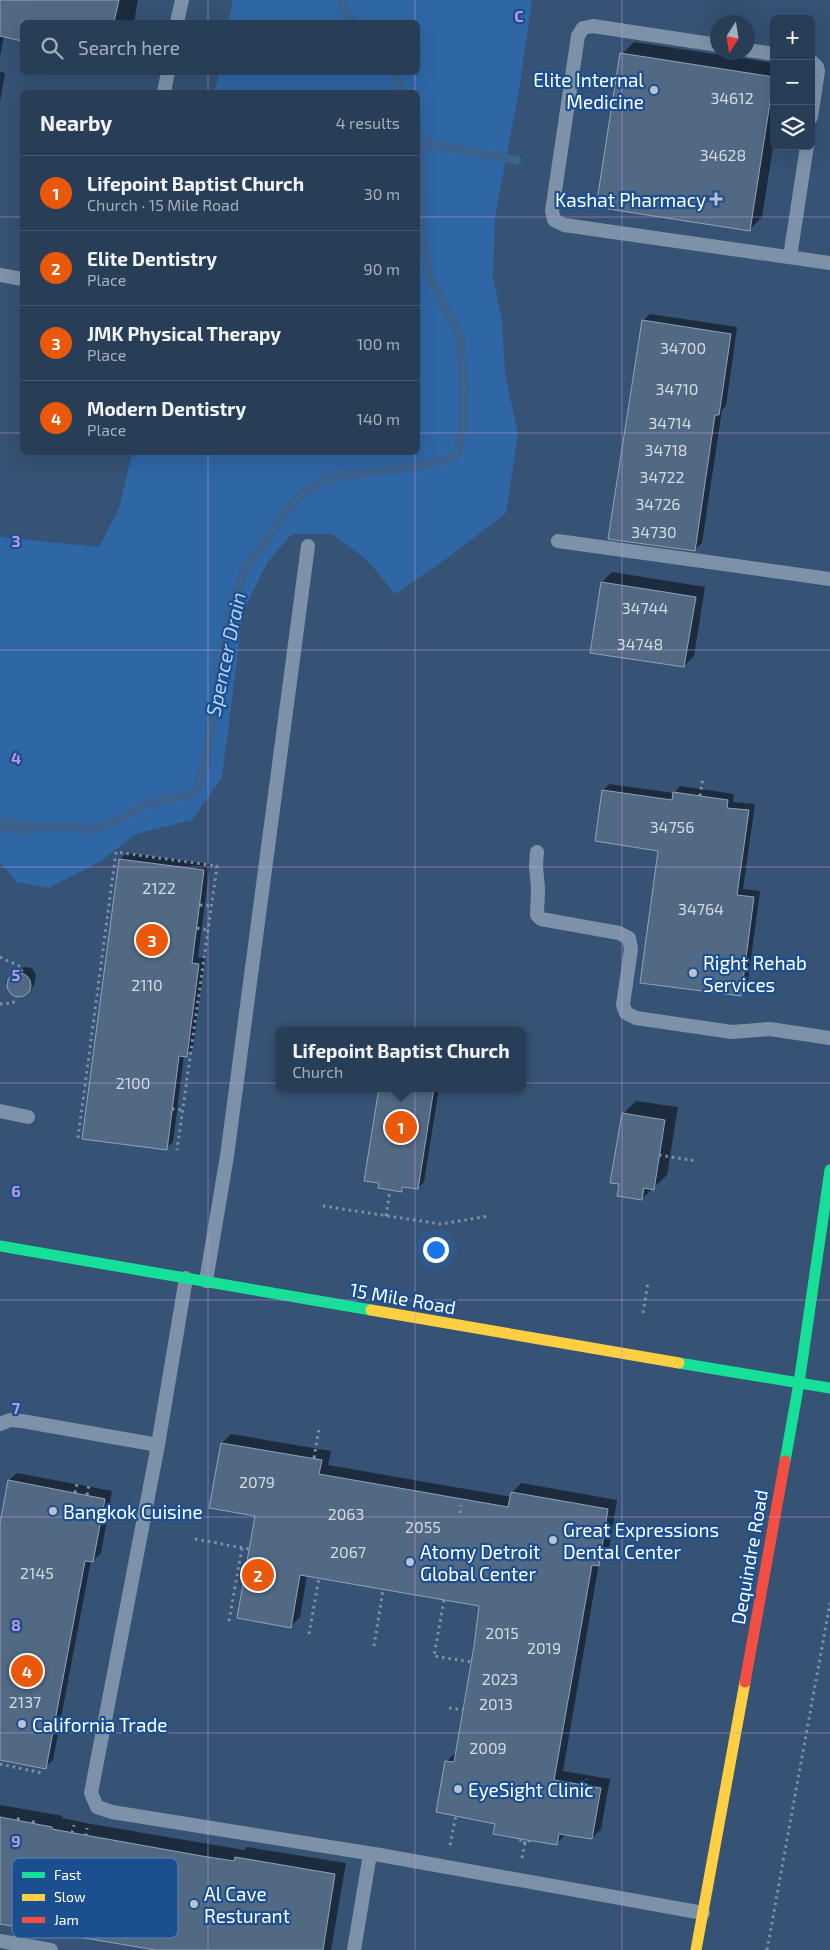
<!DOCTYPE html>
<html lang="en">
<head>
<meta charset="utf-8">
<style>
  body { margin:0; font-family:"Exo 2",sans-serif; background:#30455d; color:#f1f3f6 }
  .controls { position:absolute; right:15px; top:15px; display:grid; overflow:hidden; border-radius:8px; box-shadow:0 5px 20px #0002 }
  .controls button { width:45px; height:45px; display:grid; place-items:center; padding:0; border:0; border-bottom:1px solid #44576d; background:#283e57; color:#f1f3f6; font:25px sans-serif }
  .compass { position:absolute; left:710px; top:15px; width:45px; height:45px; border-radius:50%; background:#283e57; box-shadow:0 5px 20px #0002; rotate:192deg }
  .you { position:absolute; left:435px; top:1249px; width:18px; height:18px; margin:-12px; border:4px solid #fff; border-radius:50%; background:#1a73e8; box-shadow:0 0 0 8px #1a73e833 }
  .badge { display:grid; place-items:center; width:32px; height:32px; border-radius:50%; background:#ea580c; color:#fff; font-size:16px; font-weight:700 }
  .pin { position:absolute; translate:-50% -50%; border:2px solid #fff; box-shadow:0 1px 5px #0006 }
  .popup { position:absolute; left:276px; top:1027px; width:250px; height:65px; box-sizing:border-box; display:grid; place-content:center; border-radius:8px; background:#283e57; filter:drop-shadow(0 1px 4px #0005); font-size:16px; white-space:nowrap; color:#a5aeba }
  .popup b { font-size:19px; color:#f1f3f6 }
  .popup::after { content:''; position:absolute; left:50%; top:100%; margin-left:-10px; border:10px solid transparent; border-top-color:#283e57 }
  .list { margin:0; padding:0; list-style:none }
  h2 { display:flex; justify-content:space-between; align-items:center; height:65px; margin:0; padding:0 20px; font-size:21px }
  h2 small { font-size:16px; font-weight:400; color:#a5aeba }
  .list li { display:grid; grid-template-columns:32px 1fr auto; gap:15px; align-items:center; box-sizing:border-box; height:75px; padding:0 20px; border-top:1px solid #44576d }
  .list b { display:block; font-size:19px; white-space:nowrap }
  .list p { margin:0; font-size:16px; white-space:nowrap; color:#a5aeba }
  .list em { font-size:16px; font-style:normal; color:#a5aeba }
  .icon { flex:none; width:28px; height:28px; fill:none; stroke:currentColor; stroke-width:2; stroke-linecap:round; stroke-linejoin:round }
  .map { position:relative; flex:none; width:830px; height:1950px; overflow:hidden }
  .search { position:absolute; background:#283e57; box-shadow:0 5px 20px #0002; left:20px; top:20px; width:400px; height:55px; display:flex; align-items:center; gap:12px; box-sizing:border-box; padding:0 18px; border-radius:8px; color:#a5aeba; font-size:19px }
  .panel { position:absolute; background:#283e57; box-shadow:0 5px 20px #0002; left:20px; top:90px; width:400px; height:365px; border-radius:8px }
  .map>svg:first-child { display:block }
  .green { fill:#2f66a5 }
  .water { fill:#3b618d }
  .shadow { fill:#0007 }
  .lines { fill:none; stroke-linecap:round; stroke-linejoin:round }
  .stream { stroke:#3b618d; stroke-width:9 }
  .building { fill:#526984; stroke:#92a2b6 }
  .path { stroke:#7d92a8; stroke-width:3; stroke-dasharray:2.5 4; stroke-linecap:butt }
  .lane { stroke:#7d92a8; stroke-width:14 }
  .fast { stroke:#16e098; stroke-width:11 }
  .slow { stroke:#ffcf43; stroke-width:11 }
  .jam { stroke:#f24e42; stroke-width:11 }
  .grid { fill:none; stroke:#bd96df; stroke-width:1; stroke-opacity:0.55 }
  .poi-dot { fill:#b9c2ce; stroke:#1b4f8f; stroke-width:2 }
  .labels { text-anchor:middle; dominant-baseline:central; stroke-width:4.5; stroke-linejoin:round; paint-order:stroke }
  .number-label { font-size:16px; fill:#d4dae0 }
  .poi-label { font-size:19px; fill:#fff; stroke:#1b4f8f; text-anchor:start }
  .street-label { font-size:19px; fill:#fff; stroke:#1b4f8f }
  .water-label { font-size:20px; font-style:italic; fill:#b5d3f5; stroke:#1b4f8f }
  .key { fill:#1b4f8f; stroke:#5f84b1; stroke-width:1 }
  .key-label { font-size:14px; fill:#fff }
  .grid-label { font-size:16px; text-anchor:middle; font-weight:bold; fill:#bd96df; stroke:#1b4f8f; stroke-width:4.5; stroke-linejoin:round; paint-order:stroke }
</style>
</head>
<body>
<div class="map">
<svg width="830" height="1950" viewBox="0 0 830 1950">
  <rect width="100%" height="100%" fill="#365274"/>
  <polygon class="green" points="233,0 532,0 519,90 495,217 493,278 502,320 505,374 518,434 506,513 453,554 395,594 367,560 332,534 292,534 267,563 243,612 222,777 192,820 136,834 101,861 49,888 16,882 0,862 0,537 99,547 119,508 131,458 134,453 418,452 418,92 215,92 219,73 418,72 418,22 228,22"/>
  <polygon class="water" points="0,817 23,821 30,820 32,834 23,835 0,832"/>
  <g class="shadow">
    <polygon points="0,0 138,0 134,22 22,22 22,39 4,36 0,57"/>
    <polygon points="634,42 774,63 774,141 762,217 750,229 622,54"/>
    <polygon points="0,72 5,73 0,101"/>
    <polygon points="650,314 737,327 726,406 722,410 702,543 694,550 643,321"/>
    <polygon points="612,572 705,587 694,656 684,666 602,582"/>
    <polygon points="609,784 674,793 680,786 734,794 733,802 755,804 743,889 760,891 747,988 741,995 659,849 603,791"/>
    <polygon points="127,853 210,864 198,957 205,958 193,1049 184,1055 173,1142 166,1148 120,859"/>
    <polygon points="24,967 32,968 36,975 34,986 22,996 17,996 10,992 6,982"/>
    <polygon points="381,1088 439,1088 424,1182 418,1188 405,1186 401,1190"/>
    <polygon points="636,1101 678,1107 667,1175 642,1199 623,1114"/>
    <polygon points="231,1434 331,1451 328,1465 511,1497 512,1493 521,1483 617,1500 608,1555 599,1563 563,1771 610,1779 601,1829 592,1838 566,1834 556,1844 496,1823 446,1762 457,1752 476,1646 480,1605 307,1575 300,1617 291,1626 256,1515 222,1443"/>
    <polygon points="17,1473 112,1491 101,1553 93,1561 91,1560 53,1760 45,1767 0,1759 0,1529 9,1480"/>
    <polygon points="0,1805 63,1816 62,1818 91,1824 244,1850 247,1847 346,1863 331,1950 164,1950 0,1922"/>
  </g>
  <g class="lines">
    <g class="stream">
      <path d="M342,0C342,10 347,16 354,22"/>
      <polyline points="393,72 403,92"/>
      <polyline points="419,142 517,160"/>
      <polyline points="0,823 31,827 76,827 89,830 110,824 148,804 178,797 192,793 197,789 205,761 218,690 221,654 234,598 245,569 287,511 300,495 322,481 340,475 378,472 438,462 455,456 458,451 463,427 464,387 460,337 433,284 427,268 421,228 420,148 418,133"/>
    </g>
  </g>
  <g class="building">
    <polygon points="0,0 119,0 114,22 22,22 22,41 0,36"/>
    <polygon points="620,53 774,77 750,231 596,207"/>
    <polygon points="642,320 731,334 719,415 715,415 695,551 608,539"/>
    <polygon points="601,582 696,597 684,667 590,653"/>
    <polygon points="602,790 672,800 673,792 728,800 727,808 749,810 737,895 754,897 741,996 640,983 658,851 595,841"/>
    <polygon points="119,859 204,870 192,963 199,964 187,1057 179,1056 167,1150 82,1139"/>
    <circle cx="19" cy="985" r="12"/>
    <polygon points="379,1088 434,1088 418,1189 402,1187 402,1192 378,1188 379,1183 364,1181"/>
    <polygon points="622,1113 665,1120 654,1190 644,1188 642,1200 617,1196 619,1184 610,1183"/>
    <polygon points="221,1443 322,1460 319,1474 508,1507 511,1492 608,1509 599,1566 592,1565 554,1780 601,1788 592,1839 559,1834 557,1845 521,1839 493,1834 495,1824 436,1812 445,1761 454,1762 474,1646 479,1606 300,1575 291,1628 237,1618 255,1516 209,1508"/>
    <polygon points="8,1480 105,1499 93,1562 85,1561 46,1769 0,1760 0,1523"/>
    <polygon points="0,1817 52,1827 52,1829 79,1834 202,1856 234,1861 235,1857 335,1874 323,1950 156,1950 0,1924"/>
  </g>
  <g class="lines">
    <g class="path">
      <polyline points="700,796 703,777"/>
      <polyline points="200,905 211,906"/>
      <polyline points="197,928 208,930"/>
      <polyline points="0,957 19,966 22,968 21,974"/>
      <polyline points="0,1004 13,1003 16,997"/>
      <polyline points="172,1109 183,1110"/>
      <polyline points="78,1138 116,852 217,866 177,1150"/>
      <polyline points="659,1155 697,1161"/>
      <polyline points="323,1206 441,1224 489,1216"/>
      <polyline points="386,1216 390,1190"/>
      <polyline points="643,1313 648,1282"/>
      <polyline points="314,1458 319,1428"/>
      <polyline points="75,1493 77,1483"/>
      <polyline points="87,1495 89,1485"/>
      <polyline points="460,1513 461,1505"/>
      <polyline points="195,1539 249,1549"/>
      <polyline points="444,1600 434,1656 472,1662"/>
      <polyline points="229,1621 242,1548"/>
      <polyline points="309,1634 319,1578"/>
      <polyline points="374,1646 383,1590"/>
      <polyline points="449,1708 463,1710"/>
      <polyline points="0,1764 42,1773"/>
      <polyline points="586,1786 587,1779"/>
      <polyline points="18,1820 19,1815"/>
      <polyline points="33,1823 34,1818"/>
      <polyline points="72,1833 74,1825"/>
      <polyline points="86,1836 87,1828"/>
      <polyline points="521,1839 520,1842 529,1843 529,1840"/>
      <polyline points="450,1845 456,1815"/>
      <polyline points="522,1858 525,1843"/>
      <polyline points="767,1950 830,1603"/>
    </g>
    <g class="lane">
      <polyline points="177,22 182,0"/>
      <polyline points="718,45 593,26 583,28 578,36 552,211 554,220 564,225 830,263"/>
      <polyline points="748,50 774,54"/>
      <polyline points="811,61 817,67 818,71 811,117"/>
      <polyline points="164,92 168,72"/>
      <polyline points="790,257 807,146"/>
      <polyline points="0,275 22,279"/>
      <polyline points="558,541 830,579"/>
      <polyline points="537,852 536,866 538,889 537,915 541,919 619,933 629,938 631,949 623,1005 626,1013 636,1018 732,1032 770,1029 830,1038"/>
      <polyline points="0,1111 28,1117"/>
      <polyline points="186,1278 158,1445 91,1793 97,1807 112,1812 380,1855 703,1913"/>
      <polyline points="206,1281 227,1156 308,546"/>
      <polyline points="0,1424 10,1420 22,1421 158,1445"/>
      <polyline points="0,1941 51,1950"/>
      <polyline points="354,1950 370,1854"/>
    </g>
    <g class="fast">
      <polyline points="0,1246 371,1310"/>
      <polyline points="679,1363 830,1388"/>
      <polyline points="785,1461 799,1383 830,1170"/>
    </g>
    <g class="slow">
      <polyline points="371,1310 679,1363"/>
      <polyline points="696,1950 745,1682"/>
    </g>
    <polyline class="jam" points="745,1682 785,1461"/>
  </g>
  <path class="grid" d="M208,0V22M415,0V22M622,0V1950M208,72V92M415,72V92M0,217H22M418,217H830M0,433H22M418,433H830M208,452V1950M415,452V1950M0,650H830M0,867H830M0,1083H830M0,1300H830M0,1517H830M0,1733H830"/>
  <g class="poi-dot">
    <circle cx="654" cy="90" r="5"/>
    <path d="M713.5 191.5h5v5h5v5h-5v5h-5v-5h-5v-5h5z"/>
    <circle cx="693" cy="973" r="5"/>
    <circle cx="53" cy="1511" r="5"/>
    <circle cx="553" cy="1540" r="5"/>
    <circle cx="410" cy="1562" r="5"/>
    <circle cx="22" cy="1724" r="5"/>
    <circle cx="458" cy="1789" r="5"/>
    <circle cx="194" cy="1904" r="5"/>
  </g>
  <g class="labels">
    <g class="number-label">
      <text x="732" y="97">34612</text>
      <text x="723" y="154">34628</text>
      <text x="683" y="347">34700</text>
      <text x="677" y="388">34710</text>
      <text x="670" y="422">34714</text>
      <text x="666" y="449">34718</text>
      <text x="662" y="476">34722</text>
      <text x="658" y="503">34726</text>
      <text x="654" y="531">34730</text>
      <text x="645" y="607">34744</text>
      <text x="640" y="643">34748</text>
      <text x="672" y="826">34756</text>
      <text x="159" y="887">2122</text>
      <text x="701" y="908">34764</text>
      <text x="147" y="984">2110</text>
      <text x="133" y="1082">2100</text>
      <text x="257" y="1481">2079</text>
      <text x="346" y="1513">2063</text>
      <text x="423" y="1526">2055</text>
      <text x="348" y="1551">2067</text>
      <text x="37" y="1572">2145</text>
      <text x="502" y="1632">2015</text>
      <text x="544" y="1647">2019</text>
      <text x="500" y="1678">2023</text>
      <text x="25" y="1701">2137</text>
      <text x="496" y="1703">2013</text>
      <text x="488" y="1747">2009</text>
    </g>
    <g class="poi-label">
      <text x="644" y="79" text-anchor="end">Elite Internal<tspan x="644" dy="22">Medicine</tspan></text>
      <text x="706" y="199" text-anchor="end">Kashat Pharmacy</text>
      <text x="703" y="962">Right Rehab<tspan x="703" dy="22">Services</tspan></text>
      <text x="63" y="1511">Bangkok Cuisine</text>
      <text x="563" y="1529">Great Expressions<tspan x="563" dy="22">Dental Center</tspan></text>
      <text x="420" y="1551">Atomy Detroit<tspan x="420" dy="22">Global Center</tspan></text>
      <text x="32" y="1724">California Trade</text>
      <text x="468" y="1789">EyeSight Clinic</text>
      <text x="204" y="1893">Al Cave<tspan x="204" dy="22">Resturant</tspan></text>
    </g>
    <g class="street-label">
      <text transform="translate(403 1298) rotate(10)">15 Mile Road</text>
      <text transform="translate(749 1557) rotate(-80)">Dequindre Road</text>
    </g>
    <g class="water-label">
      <text transform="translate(225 654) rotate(-78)">Spencer Drain</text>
    </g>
  </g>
  <rect x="12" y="1858" width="166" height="80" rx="8" class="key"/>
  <rect x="22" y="1872" width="23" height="6" fill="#16e098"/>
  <rect x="22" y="1894" width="23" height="7" fill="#ffcf43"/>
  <rect x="22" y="1917" width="23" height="6" fill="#f24e42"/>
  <g class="key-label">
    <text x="54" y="1880">Fast</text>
    <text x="54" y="1902">Slow</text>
    <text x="54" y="1925">Jam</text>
  </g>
  <g class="grid-label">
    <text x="519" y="22">C</text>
    <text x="16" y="547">3</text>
    <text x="16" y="764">4</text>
    <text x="16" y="981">5</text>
    <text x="16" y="1197">6</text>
    <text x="16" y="1414">7</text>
    <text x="16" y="1631">8</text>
    <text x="16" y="1847">9</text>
  </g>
</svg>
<div class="controls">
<button>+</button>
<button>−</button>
<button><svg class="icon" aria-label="layers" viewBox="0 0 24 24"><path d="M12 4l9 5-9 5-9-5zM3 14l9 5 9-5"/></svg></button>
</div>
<svg class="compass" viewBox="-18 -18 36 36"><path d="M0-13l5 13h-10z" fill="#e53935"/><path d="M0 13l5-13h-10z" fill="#a5aeba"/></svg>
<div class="you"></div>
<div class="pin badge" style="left:401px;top:1127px">1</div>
<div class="popup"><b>Lifepoint Baptist Church</b>Church</div>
<div class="pin badge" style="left:258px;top:1575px">2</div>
<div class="pin badge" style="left:152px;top:940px">3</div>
<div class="pin badge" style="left:27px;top:1671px">4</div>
<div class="search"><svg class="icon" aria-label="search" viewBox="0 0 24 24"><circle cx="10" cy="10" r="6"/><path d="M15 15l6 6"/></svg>Search here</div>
<section class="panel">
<h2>Nearby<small>4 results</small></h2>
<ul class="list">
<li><span class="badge">1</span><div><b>Lifepoint Baptist Church</b><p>Church · 15 Mile Road</p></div><em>30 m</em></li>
<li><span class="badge">2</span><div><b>Elite Dentistry</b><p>Place</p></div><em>90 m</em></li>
<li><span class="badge">3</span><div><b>JMK Physical Therapy</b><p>Place</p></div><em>100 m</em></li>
<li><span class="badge">4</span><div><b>Modern Dentistry</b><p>Place</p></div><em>140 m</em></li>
</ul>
</section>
</div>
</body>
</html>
